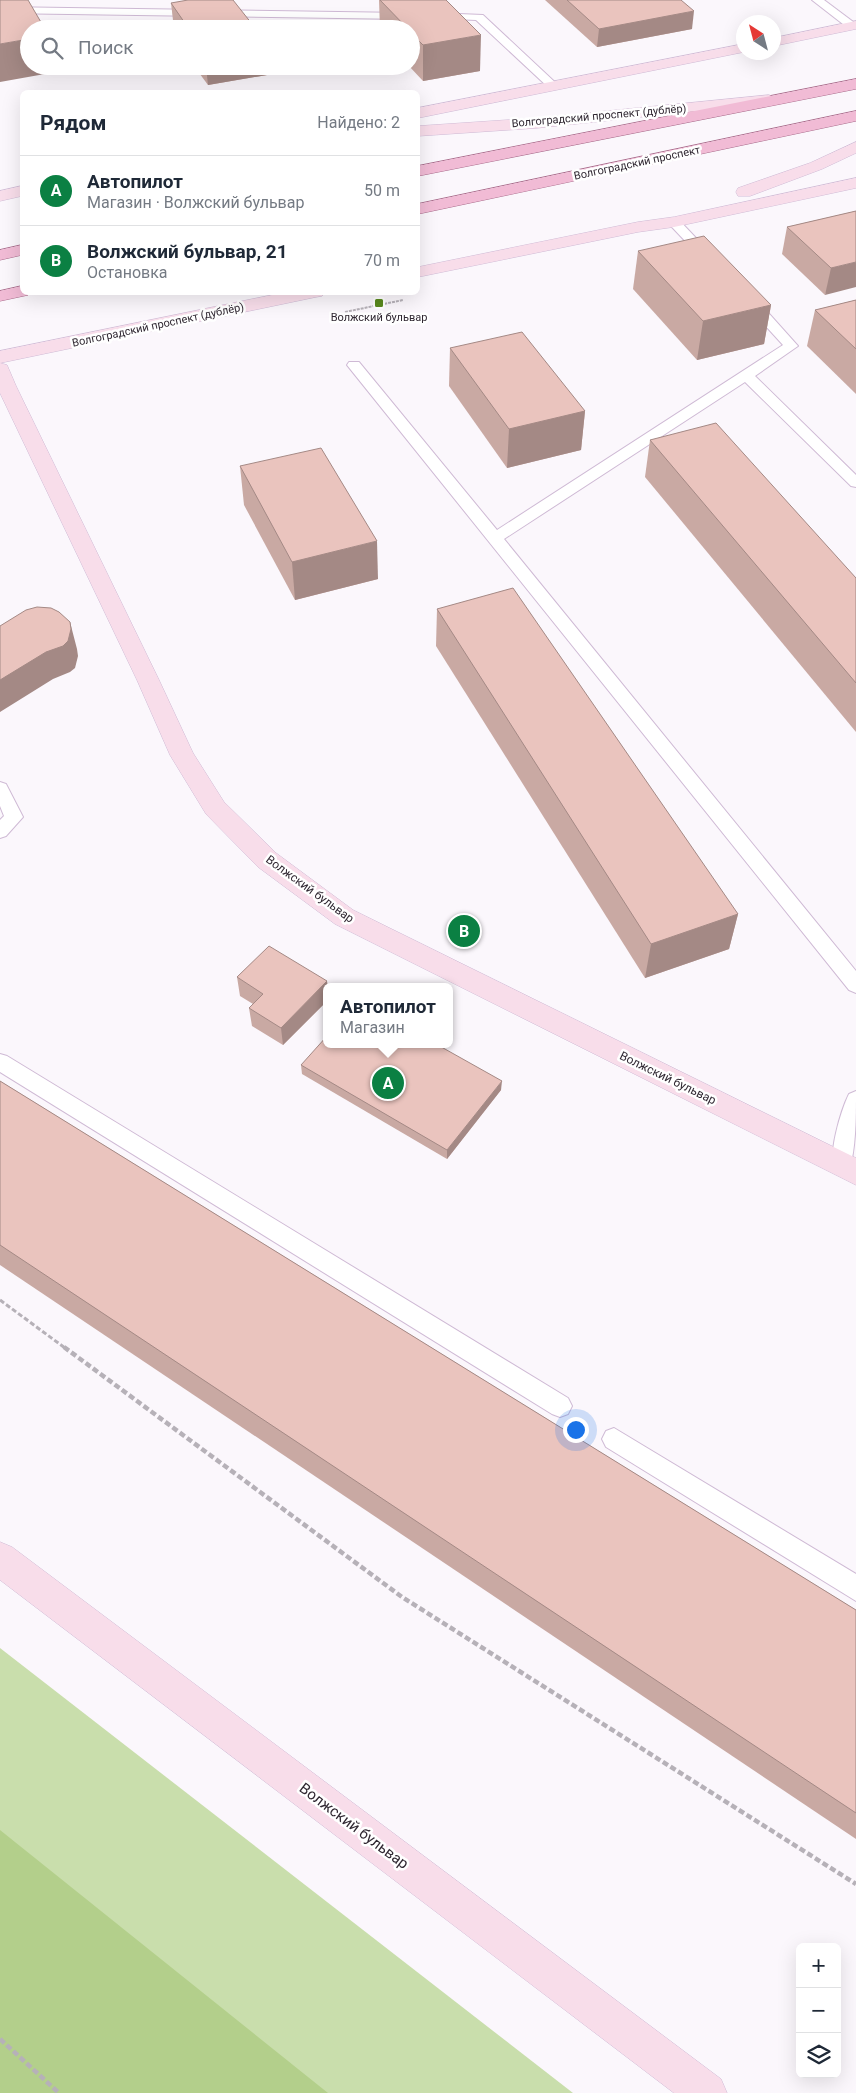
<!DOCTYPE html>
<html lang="ru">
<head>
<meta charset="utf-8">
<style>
  body { margin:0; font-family:Roboto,sans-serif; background:#f2f2f3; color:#1f2937 }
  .controls { position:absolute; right:15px; bottom:15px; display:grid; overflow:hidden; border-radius:8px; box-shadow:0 5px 20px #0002 }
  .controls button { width:45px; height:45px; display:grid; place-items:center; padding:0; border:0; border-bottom:1px solid #e0e1e3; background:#fff; color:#1f2937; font:25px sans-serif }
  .compass { position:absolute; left:736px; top:15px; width:45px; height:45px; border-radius:50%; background:#fff; box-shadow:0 5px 20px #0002; rotate:324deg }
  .you { position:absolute; left:575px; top:1429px; width:18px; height:18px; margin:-12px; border:4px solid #fff; border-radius:50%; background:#1a73e8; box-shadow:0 0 0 8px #1a73e833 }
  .badge { display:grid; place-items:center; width:32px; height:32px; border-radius:50%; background:#0b8043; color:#fff; font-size:16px; font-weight:700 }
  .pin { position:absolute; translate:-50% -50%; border:2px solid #fff; box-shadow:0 1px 5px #0006 }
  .popup { position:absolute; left:323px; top:983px; width:130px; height:65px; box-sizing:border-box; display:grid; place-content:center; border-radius:8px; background:#fff; filter:drop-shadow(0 1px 4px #0005); font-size:16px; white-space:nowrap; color:#747a83 }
  .popup b { font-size:19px; color:#1f2937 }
  .popup::after { content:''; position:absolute; left:50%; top:100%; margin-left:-10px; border:10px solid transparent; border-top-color:#fff }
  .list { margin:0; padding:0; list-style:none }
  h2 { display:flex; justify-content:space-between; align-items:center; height:65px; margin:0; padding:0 20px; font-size:21px }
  h2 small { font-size:16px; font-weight:400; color:#747a83 }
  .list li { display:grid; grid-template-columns:32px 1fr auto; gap:15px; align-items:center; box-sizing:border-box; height:70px; padding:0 20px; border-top:1px solid #e0e1e3 }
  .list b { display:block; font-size:19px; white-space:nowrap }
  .list p { margin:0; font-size:16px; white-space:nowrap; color:#747a83 }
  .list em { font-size:16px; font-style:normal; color:#747a83 }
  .icon { flex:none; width:28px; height:28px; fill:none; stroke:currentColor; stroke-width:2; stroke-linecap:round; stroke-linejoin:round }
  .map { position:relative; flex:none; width:856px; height:2093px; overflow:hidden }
  .search { position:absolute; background:#fff; box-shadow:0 5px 20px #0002; left:20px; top:20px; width:400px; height:55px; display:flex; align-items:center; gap:12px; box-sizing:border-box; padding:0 18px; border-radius:28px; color:#747a83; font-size:19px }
  .panel { position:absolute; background:#fff; box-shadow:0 5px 20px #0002; left:20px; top:90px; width:400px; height:205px; border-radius:8px }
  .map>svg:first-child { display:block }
  .green { fill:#c9deac }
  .forest { fill:#b3cf8b }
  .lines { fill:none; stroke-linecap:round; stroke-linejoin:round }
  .lane-casing { stroke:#cfbad5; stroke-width:2 }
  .secondary-casing { stroke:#cfbad5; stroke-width:1 }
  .primary-casing { stroke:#a86a8a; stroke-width:1 }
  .path-far2 { stroke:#b6b1b8; stroke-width:2; stroke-dasharray:3 1; stroke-linecap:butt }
  .path-far1 { stroke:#b6b1b8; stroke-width:3; stroke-dasharray:5 2.5; stroke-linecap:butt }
  .path { stroke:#b6b1b8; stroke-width:4.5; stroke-dasharray:6 3; stroke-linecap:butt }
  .lane { fill:#fff; fill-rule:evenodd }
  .secondary { fill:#f8ddea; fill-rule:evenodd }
  .primary { fill:#f1bbd5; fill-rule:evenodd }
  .wall { fill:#c9a9a3 }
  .shaded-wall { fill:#a48985 }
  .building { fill:#eac4be; stroke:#a48985 }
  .poi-dot { fill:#59891d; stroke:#fff; stroke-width:2 }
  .labels { text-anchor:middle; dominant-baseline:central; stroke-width:5; stroke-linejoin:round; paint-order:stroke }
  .far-street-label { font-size:11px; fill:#302832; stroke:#fff }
  .far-poi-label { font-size:11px; fill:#302832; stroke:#fff }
  .street-label { font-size:12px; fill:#302832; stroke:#fff }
  .near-street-label { font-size:15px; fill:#302832; stroke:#fff }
</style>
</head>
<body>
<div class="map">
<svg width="856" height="2093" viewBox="0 0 856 2093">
  <rect width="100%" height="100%" fill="#fbf7fc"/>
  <polygon class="green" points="0,1648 573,2093 0,2093"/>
  <polygon class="forest" points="0,1830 328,2093 0,2093"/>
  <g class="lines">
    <g class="lane-casing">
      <g id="lane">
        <polygon points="812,0 824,0 856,24 856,28 848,28"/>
        <polygon points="0,7 406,13 411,16 406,19 0,13"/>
        <polygon points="435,13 483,15 559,86 557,88 549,88 476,20 431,18 430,16 431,14"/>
        <polygon points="674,218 678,219 713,256 715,259 713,262 705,262 670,225 668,222"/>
        <polygon points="750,297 755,298 798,346 755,376 856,475 856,487 851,486 745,382 504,539 856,971 856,993 849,990 347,365 349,362 359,362 497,530 783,345 743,301"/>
        <polygon points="0,782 6,784 23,817 6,836 0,838 0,820 4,816 0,806"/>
        <polygon points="0,1054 7,1056 568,1398 572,1406 568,1414 560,1417 552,1414 0,1072"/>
        <path d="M856,1091C856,1117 856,1148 849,1171L842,1174L835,1171C827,1156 841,1110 849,1094Z"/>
        <polygon points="614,1428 856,1574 856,1601 606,1447 602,1439 606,1431"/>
      </g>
    </g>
    <g class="secondary-casing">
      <g id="secondary">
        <polygon points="856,21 856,29 774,46 774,38"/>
        <polygon points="744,44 744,52 418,118 418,108"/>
        <polygon points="769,95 774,97 777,100 774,103 537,128 418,136 418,126 537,118"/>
        <polygon points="856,142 856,153 822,169 750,196 738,196 736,192 738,188 810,163"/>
        <polygon points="856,178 856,188 674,227 638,232 418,277 418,267 638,222 674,217"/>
        <polygon points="22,186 22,196 0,201 0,191"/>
        <polygon points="287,292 325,292 322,296 316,297 0,363 0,351"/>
        <polygon points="0,363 7,365 16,386 159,680 193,753 224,802 276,853 353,910 856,1158 856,1185 335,924 258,867 206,814 170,755 137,680 0,393"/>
        <polygon points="0,1542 12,1547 721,2079 727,2093 674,2093 0,1580"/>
      </g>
    </g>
    <g class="primary-casing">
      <g id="primary">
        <polygon points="856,79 856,89 418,176 418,166"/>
        <polygon points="856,111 856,121 418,214 418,204"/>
        <polygon points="22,245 22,255 0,260 0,250"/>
        <polygon points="22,286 22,292 30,292 28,295 0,301 0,291"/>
      </g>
    </g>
    <polyline class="path-far2" points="345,312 403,300"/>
    <polyline class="path-far1" points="0,1300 65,1348"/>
    <g class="path">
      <polyline points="64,1347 402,1597 856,1884"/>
      <polyline points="0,2039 59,2093"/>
    </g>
    <use href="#lane" class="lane"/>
    <use href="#secondary" class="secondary"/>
    <use href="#primary" class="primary"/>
  </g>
  <g class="wall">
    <polygon points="379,0 446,0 480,71 423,81 409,66 411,66 411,29 380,29"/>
    <polygon points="545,0 681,0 692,29 597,47"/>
    <polygon points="171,3 256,29 174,29"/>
    <polygon points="194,66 266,66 267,75 208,85"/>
    <polygon points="856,211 825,295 782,254 787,227"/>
    <polygon points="638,251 771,305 764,344 697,360 633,289"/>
    <polygon points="856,300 856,394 807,346 815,310"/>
    <polygon points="450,348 585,411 581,450 507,468 449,386"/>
    <polygon points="650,440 856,578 856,732 645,477"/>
    <polygon points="240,466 378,579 295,600 244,505"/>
    <polygon points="437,609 738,914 729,949 645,978 436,646"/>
    <polygon points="237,977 327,987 327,1001 283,1045 252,1026 249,1008 253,1004 240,996"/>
    <polygon points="301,1065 501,1090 447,1159 302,1074"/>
    <polygon points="0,1081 856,1610 856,1839 0,1265"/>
  </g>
  <g class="shaded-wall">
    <polygon points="694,11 692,29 597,47 599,29"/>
    <polygon points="481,35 480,71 423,81 423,45"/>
    <polygon points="29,39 29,66 55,66 56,72 0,82 0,44"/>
    <polygon points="206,66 266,66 267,75 208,85"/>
    <polygon points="856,262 856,287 825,295 831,268"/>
    <polygon points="771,305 764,344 697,360 703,321"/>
    <polygon points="585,411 581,450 507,468 509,429"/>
    <polygon points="377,541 378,579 295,600 292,562"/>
    <polygon points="70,622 77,649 78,656 75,668 70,672 53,679 0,712 0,680"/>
    <polygon points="738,914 729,949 645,978 651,944"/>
    <polygon points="327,981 328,987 327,987 327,1001 283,1045 281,1028"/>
    <polygon points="502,1081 501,1090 447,1159 447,1150"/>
  </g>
  <g class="building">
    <polygon points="0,0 28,0 45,29 29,29 29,39 0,44"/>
    <polygon points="188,0 233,0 256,29 189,29 171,3"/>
    <polygon points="380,0 446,0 481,35 423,45 411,33 411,29 408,29"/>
    <polygon points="567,0 681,0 694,11 599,29"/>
    <polygon points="856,211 856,262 831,268 787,227"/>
    <polygon points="704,236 771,305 703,321 638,251"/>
    <polygon points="856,300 856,349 815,310"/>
    <polygon points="522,332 585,411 509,429 450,348"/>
    <polygon points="716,423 856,578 856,683 650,440"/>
    <polygon points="321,448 377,541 292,562 240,466"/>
    <polygon points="513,588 738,914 651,944 437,609"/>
    <polygon points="37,607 51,608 59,612 70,622 71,629 68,641 63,646 46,652 0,680 0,626 26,610"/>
    <polygon points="269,946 327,981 281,1028 249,1008 263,994 237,977"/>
    <polygon points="327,1036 327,1044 436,1044 502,1081 447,1150 301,1065"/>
    <polygon points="0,1081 856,1610 856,1813 0,1245"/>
  </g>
  <rect class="poi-dot" x="374" y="298" width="10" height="10" rx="2.5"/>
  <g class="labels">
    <g class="far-street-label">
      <text transform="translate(599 116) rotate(-5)">Волгоградский проспект (дублёр)</text>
      <text transform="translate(637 163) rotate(-12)">Волгоградский проспект</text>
      <text transform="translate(158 325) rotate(-12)">Волгоградский проспект (дублёр)</text>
    </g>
    <g class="far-poi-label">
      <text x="379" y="317">Волжский бульвар</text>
    </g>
    <g class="street-label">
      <text transform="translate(310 889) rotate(36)">Волжский бульвар</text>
      <text transform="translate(668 1078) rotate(26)">Волжский бульвар</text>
    </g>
    <g class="near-street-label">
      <text transform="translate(354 1826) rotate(37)">Волжский бульвар</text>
    </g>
  </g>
</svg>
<div class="controls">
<button>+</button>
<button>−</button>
<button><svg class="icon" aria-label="layers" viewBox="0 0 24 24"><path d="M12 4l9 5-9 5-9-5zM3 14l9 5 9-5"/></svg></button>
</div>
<svg class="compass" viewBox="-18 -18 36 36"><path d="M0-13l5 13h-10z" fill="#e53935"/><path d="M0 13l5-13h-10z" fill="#747a83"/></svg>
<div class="you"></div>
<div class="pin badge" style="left:388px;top:1083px">A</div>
<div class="popup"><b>Автопилот</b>Магазин</div>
<div class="pin badge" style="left:464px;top:931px">B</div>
<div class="search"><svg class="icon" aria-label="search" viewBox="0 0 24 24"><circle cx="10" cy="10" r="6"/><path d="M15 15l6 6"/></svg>Поиск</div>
<section class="panel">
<h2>Рядом<small>Найдено: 2</small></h2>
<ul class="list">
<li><span class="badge">A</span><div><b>Автопилот</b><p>Магазин · Волжский бульвар</p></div><em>50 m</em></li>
<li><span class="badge">B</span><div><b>Волжский бульвар, 21</b><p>Остановка</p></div><em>70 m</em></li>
</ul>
</section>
</div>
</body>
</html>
